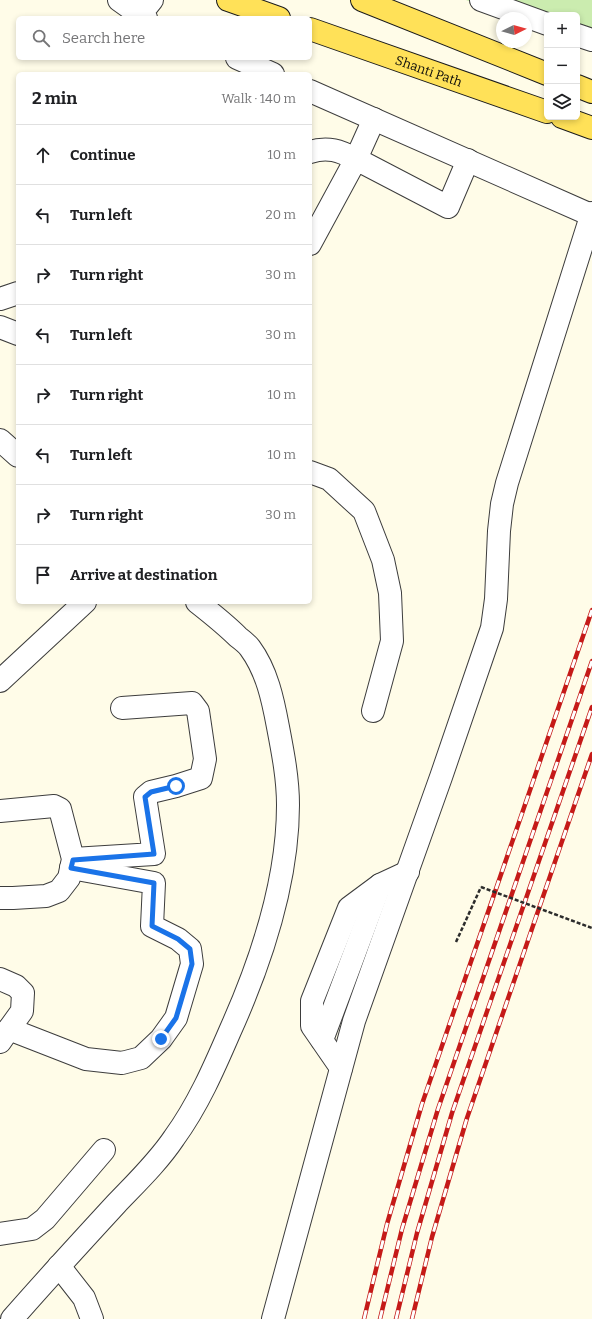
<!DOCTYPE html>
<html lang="en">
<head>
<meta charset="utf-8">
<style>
  body { margin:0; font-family:Bitter,serif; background:#f2f2f2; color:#202124 }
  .controls { position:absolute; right:12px; top:12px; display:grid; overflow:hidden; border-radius:6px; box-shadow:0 2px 6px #0003 }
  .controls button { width:36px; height:36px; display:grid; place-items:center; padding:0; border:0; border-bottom:1px solid #e0e0e0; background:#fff; color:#202124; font:20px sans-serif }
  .compass { position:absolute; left:496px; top:12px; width:36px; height:36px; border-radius:50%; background:#fff; box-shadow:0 2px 6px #0003; rotate:85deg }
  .stop { position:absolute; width:12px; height:12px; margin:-9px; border:3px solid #1a73e8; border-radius:50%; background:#fff }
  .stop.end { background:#1a73e8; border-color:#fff; box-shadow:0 1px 4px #0008 }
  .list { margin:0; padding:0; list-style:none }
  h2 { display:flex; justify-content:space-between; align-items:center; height:52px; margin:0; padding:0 16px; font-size:17px }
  h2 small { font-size:13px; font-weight:400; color:#757577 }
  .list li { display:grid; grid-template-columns:26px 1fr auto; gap:12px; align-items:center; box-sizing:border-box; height:60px; padding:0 16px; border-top:1px solid #e0e0e0 }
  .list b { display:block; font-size:15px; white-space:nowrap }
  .list em { font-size:13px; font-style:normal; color:#757577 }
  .icon { flex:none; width:22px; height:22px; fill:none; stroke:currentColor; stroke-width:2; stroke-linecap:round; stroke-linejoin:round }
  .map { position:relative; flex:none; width:592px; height:1319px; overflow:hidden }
  .search { position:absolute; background:#fff; box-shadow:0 2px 6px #0003; left:16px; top:16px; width:296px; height:44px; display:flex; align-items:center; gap:10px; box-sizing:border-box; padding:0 14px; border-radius:6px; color:#757577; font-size:15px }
  .panel { position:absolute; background:#fff; box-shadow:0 2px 6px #0003; left:16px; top:72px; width:296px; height:532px; border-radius:6px }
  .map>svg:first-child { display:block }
  .green { fill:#cbecaf }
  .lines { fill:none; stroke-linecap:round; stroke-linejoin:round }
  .minor-casing { stroke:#3d3d3d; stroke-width:24 }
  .major-casing { stroke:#1b1b1b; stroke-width:24 }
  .path { stroke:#2c2c2c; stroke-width:2.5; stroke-dasharray:4 2; stroke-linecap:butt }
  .minor { stroke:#fff; stroke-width:22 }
  .major { stroke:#ffe158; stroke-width:22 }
  .rail-casing { stroke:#c51a18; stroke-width:4.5 }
  .rail { stroke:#fff; stroke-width:3; stroke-dasharray:9; stroke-linecap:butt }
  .path-bridge { stroke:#2c2c2c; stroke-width:2.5; stroke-dasharray:4 2; stroke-linecap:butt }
  .route { stroke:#1a73e8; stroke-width:5 }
  .labels { text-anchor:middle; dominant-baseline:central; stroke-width:4; stroke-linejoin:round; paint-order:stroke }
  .street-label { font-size:13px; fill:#0a0a0a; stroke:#fff }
</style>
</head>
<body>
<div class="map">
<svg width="592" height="1319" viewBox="0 0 592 1319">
  <rect width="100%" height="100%" fill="#fffce8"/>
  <polygon class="green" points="466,0 592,0 592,50 577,44 577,15 547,15 511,18"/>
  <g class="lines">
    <g class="minor-casing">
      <g id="minor">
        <polyline points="119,0 140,15"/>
        <polyline points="481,0 547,24"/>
        <polyline points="146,18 140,15 152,0"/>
        <polyline points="577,35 592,40"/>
        <polyline points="237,58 273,74"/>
        <polyline points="310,91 591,215"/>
        <path d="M310,152C328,146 340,151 356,159L374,119"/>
        <polyline points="310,244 356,159 448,207 468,160"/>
        <polyline points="0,299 18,293"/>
        <polyline points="0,327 18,334"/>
        <polyline points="0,440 18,456"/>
        <polyline points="310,472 329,479 364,511 383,560 390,593 392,641 373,711"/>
        <polyline points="0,681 85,602"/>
        <polyline points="0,811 54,806 60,809 73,859 69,878 59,891 46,896 13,898 0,898"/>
        <polyline points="73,859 154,854 145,797 151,792 176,786 201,778 205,759 198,711 192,703 122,708"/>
        <polyline points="0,979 16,986 23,993 22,1011 9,1029"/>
        <polyline points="322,1040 380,885"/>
        <polyline points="0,1042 9,1029 86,1059 122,1063 141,1058 161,1039 176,1018 192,964 190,949 178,939 152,926 154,883 71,868"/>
        <polyline points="341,1068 312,1026 312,1001 349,908 380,885 408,872"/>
        <polyline points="0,1234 32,1229 45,1219 104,1150"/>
        <polyline points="59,1266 84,1298 92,1319"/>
        <path d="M12,1319C46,1280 81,1242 116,1204C136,1183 158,1162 174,1138C198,1105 214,1068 230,1031C261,962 288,882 288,805C288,779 283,753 278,727C273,700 267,671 250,648C247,644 242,640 238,637C225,624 211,613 197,602"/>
        <polyline points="273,1319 354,1021 441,777 492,628 496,599 499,531 502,504 507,483 592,213"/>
      </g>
    </g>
    <g class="major-casing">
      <g id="major">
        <polyline points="228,0 279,18"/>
        <polyline points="362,0 547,74"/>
        <path id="s1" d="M310,29L547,112"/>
        <polyline points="577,86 592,92"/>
        <polyline points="562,117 592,128"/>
      </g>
    </g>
    <polyline class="path" points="456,942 481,887"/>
    <use href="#minor" class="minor"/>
    <use href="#major" class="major"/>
    <g class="rail-casing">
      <g id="rail">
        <polyline points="364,1319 387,1224 422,1104 592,610"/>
        <polyline points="380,1319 402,1229 438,1109 592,661"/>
        <polyline points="396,1319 417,1233 452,1113 592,707"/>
        <polyline points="412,1319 432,1237 467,1118 592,754"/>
      </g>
    </g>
    <use href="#rail" class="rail"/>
    <polyline class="path-bridge" points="481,887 592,928"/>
  </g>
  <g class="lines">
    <polyline class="route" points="161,1039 176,1018 192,964 190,949 178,939 152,926 154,883 71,868 73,860 154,854 145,797 151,792 176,786"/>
  </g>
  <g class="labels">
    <g class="street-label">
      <text stroke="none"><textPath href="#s1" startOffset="126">Shanti Path</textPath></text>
    </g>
  </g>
</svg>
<div class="controls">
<button>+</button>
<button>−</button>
<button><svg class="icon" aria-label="layers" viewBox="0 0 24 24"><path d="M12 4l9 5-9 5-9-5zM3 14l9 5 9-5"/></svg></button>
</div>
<svg class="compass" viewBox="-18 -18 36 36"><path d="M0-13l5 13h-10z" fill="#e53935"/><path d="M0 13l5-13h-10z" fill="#757577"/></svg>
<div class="stop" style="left:176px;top:786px"></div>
<div class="stop end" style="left:161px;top:1039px"></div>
<div class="search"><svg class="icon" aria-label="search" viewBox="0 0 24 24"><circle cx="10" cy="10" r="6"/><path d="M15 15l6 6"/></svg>Search here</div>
<section class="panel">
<h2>2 min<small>Walk · 140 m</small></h2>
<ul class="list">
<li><svg class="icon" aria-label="ahead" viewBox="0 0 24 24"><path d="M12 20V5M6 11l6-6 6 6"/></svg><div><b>Continue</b></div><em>10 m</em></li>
<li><svg class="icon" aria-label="left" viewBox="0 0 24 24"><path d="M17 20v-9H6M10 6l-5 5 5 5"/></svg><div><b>Turn left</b></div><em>20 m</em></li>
<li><svg class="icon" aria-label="right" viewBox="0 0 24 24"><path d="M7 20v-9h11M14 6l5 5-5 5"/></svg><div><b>Turn right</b></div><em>30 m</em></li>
<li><svg class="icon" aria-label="left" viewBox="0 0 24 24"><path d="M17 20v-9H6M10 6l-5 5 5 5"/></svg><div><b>Turn left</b></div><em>30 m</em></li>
<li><svg class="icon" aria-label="right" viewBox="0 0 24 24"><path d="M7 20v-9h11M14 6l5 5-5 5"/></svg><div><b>Turn right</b></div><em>10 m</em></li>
<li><svg class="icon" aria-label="left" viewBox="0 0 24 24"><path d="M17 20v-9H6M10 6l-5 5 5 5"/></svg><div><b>Turn left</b></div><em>10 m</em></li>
<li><svg class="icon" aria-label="right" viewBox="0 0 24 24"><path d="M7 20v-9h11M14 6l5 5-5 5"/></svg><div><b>Turn right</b></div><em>30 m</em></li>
<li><svg class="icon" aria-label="arrive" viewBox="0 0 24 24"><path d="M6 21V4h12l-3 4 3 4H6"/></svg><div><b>Arrive at destination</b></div></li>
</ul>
</section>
</div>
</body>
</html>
